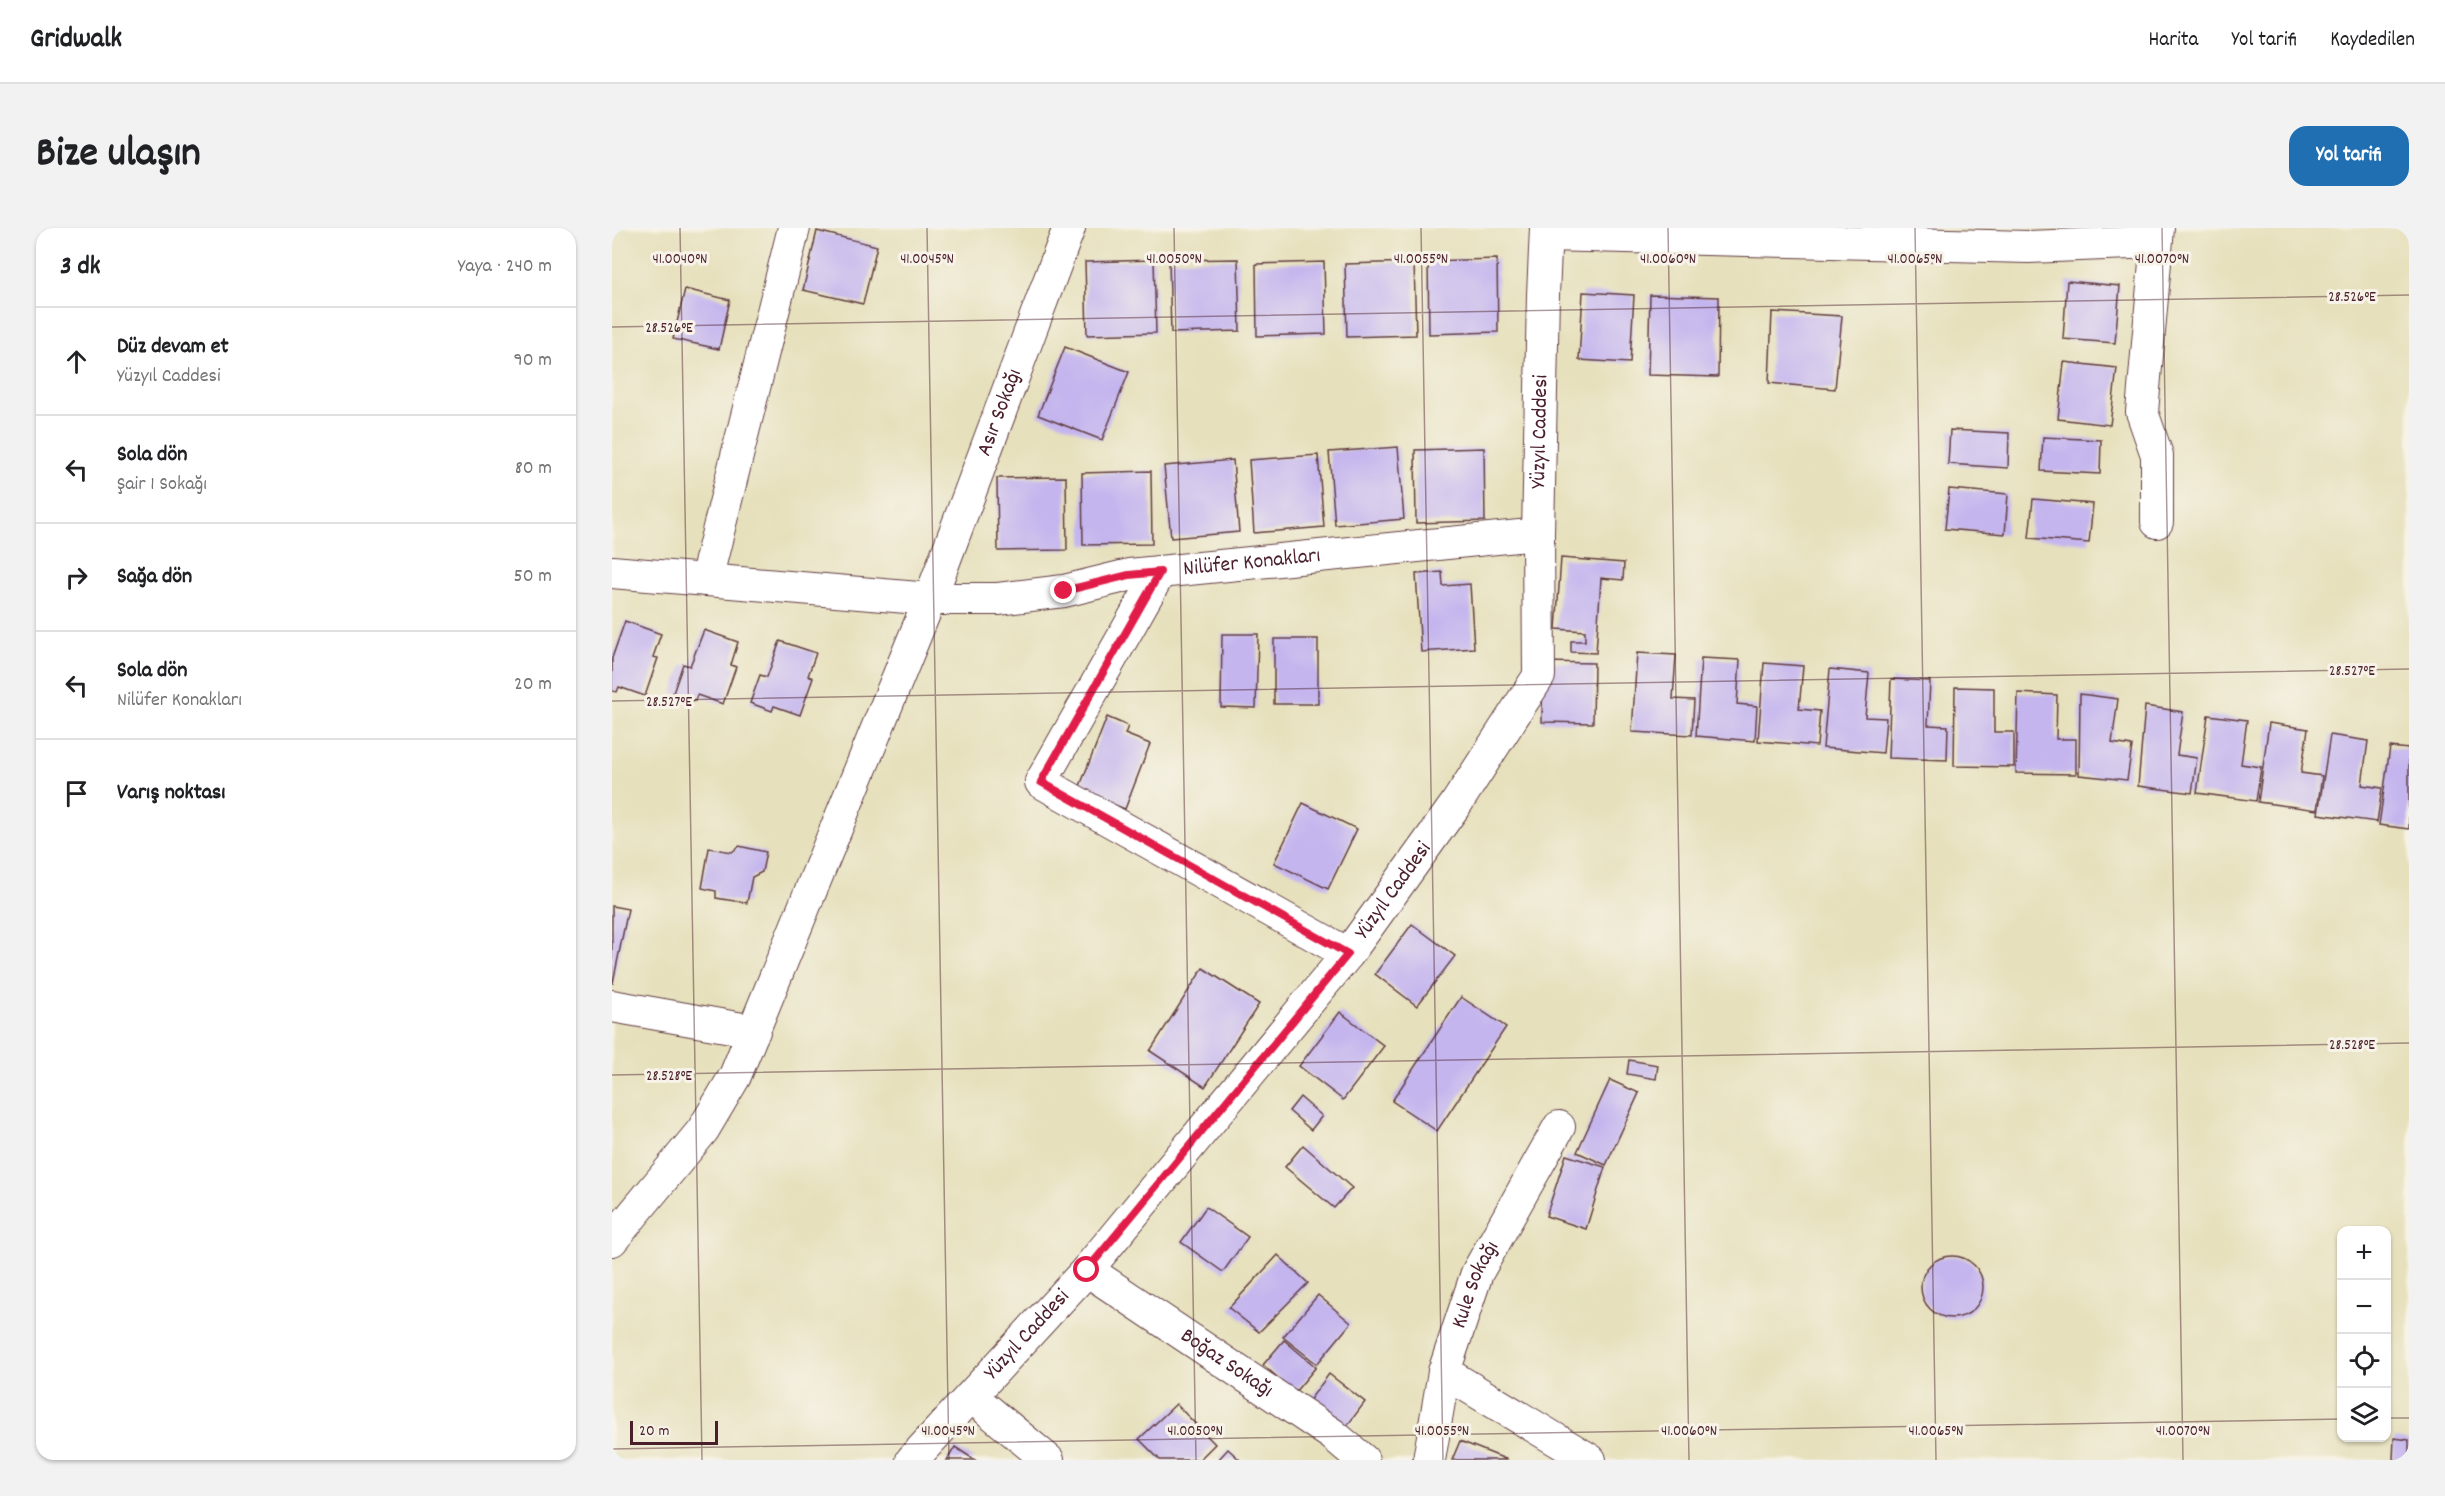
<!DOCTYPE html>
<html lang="tr">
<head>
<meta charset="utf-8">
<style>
  body { margin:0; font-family:Dekko,sans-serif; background:#f2f2f2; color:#202124 }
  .controls { position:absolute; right:18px; bottom:18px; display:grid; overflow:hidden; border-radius:12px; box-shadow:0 2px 4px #0004 }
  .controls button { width:54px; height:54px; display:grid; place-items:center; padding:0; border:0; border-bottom:2px solid #e0e0e0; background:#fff; color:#202124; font:30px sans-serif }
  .scale { position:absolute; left:18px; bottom:15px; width:88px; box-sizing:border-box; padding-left:6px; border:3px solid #4a1f2b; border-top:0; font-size:16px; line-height:21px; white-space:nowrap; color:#4a1f2b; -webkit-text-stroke:4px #f7f3e8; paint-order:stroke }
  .stop { position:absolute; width:18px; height:18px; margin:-14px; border:4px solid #e11d48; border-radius:50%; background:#fff }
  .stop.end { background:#e11d48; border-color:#fff; box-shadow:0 2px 6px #0008 }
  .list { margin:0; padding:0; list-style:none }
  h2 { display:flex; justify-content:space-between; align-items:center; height:78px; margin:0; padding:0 24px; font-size:26px }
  h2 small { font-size:20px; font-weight:400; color:#757577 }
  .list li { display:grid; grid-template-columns:39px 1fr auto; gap:18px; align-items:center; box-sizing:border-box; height:108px; padding:0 24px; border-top:2px solid #e0e0e0 }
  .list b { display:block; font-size:22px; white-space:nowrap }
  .list p { margin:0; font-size:20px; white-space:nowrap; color:#757577 }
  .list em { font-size:20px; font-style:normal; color:#757577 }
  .icon { flex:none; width:33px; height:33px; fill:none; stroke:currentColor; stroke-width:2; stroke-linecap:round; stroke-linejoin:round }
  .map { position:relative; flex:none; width:1797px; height:1232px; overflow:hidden; border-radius:18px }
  header { display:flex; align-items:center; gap:36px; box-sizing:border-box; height:84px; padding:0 30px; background:#fff; border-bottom:2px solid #e0e0e0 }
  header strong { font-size:28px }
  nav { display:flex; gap:33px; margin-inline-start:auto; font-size:21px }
  .intro { display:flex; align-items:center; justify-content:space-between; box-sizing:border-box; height:144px; padding:0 36px }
  h1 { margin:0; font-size:42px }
  .button { padding:15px 27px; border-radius:18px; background:#1f6fb2; color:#fff; font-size:21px; font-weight:700 }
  main { display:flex; gap:36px; padding:0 36px }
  aside { flex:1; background:#fff; border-radius:18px; box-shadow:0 2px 4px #0004 }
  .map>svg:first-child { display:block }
  .building { fill:#c4b5ee }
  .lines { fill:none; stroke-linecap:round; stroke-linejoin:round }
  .minor-casing { stroke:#613c41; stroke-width:34 }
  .minor { stroke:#fff; stroke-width:32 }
  .route { stroke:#e11d48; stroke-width:8 }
  .ticks { fill:none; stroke:#4a1f2b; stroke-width:1.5; stroke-opacity:0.45 }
  .labels { text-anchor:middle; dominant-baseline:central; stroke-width:6; stroke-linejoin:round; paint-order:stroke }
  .street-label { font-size:22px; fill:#4a1f2b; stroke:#f7f3e8 }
  .ticks-label { font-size:15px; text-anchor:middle; fill:#4a1f2b; stroke:#f7f3e8; stroke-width:6; stroke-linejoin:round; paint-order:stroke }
</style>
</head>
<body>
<header>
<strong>Gridwalk</strong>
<nav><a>Harita</a><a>Yol tarifi</a><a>Kaydedilen</a></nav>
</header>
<div class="intro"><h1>Bize ulaşın</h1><a class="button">Yol tarifi</a></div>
<main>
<aside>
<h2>3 dk<small>Yaya · 240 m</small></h2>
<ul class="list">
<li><svg class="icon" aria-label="ahead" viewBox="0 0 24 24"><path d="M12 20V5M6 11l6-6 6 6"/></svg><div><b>Düz devam et</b><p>Yüzyıl Caddesi</p></div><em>90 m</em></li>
<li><svg class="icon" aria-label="left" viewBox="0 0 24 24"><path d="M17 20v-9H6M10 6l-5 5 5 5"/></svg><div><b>Sola dön</b><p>Şair 1 Sokağı</p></div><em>80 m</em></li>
<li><svg class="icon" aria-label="right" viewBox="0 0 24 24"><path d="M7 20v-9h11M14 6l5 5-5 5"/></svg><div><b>Sağa dön</b></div><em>50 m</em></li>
<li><svg class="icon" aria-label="left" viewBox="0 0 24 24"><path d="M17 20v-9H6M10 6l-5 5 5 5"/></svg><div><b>Sola dön</b><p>Nilüfer Konakları</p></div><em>20 m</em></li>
<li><svg class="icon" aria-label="arrive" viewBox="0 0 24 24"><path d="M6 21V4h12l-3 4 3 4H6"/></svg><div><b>Varış noktası</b></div></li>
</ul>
</aside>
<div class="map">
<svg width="1797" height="1232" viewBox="0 0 1797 1232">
  <rect width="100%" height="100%" fill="#f7f3e8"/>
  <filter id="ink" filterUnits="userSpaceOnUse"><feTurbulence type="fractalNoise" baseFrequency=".0167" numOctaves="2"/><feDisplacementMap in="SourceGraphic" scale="12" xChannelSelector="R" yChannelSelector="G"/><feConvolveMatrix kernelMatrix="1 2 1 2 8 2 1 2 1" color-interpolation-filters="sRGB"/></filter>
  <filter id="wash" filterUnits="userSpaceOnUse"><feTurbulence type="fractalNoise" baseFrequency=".008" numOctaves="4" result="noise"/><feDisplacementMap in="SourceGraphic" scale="24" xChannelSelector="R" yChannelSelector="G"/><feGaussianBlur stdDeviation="1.35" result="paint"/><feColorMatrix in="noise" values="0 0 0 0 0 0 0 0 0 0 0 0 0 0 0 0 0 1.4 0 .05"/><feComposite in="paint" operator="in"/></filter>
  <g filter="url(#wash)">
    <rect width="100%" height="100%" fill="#e6e0bc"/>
    <g id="blocks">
      <g class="building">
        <polygon points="205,3 265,18 251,76 191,62"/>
        <polygon points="626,31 628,103 559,105 557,32"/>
        <polygon points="885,31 886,104 817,106 816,33"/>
        <polygon points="542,32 544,105 475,107 473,34"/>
        <polygon points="712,34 714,106 645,108 644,36"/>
        <polygon points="802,34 804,107 735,109 733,36"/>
        <polygon points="1455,53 1508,58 1503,115 1451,111"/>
        <polygon points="73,61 118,72 107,121 61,111"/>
        <polygon points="971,64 1022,67 1018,135 967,132"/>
        <polygon points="1038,67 1107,69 1106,149 1036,147"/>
        <polygon points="1160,84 1230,88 1223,161 1157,155"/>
        <polygon points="453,119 517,144 490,212 426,187"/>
        <polygon points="1452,134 1505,140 1498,197 1446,191"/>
        <polygon points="1338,202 1397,205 1396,240 1336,236"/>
        <polygon points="1431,209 1489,212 1488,246 1429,243"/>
        <polygon points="786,219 792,291 723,297 717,224"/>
        <polygon points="872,220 873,293 804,295 803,222"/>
        <polygon points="706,227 712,299 642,305 637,232"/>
        <polygon points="621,232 627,304 559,310 552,238"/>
        <polygon points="539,243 540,316 471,317 470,245"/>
        <polygon points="454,249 455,322 386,323 385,250"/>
        <polygon points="1337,261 1396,266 1393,306 1333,301"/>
        <polygon points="1421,271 1481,276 1477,315 1417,310"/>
        <polygon points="949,330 1012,335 1011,352 989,350 984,425 959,424 959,413 973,413 973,403 944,401"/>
        <polygon points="830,344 831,358 858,356 862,420 809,424 804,346"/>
        <polygon points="13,393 49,406 41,429 46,430 33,468 7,459 5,464 0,463 0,430"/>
        <polygon points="92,402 126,414 119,437 124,439 111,476 85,467 83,473 61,465 71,436 78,438"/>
        <polygon points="610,406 646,406 644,480 609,479"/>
        <rect x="662" y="411" width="44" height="65"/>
        <polygon points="168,413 204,425 196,448 201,450 188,487 162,478 160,483 138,475 148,447 155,449"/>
        <polygon points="1025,425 1064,427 1061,471 1082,472 1080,507 1020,504"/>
        <polygon points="1089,430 1128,432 1125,476 1145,478 1143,513 1084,508"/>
        <polygon points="931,434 982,435 981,495 930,494"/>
        <polygon points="1152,435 1191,438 1187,481 1208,483 1205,518 1146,513"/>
        <polygon points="1218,441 1257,445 1253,489 1274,490 1271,525 1211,520"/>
        <polygon points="1279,451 1318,453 1316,497 1336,498 1335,532 1276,530"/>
        <polygon points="1343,459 1382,460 1382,504 1402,504 1402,539 1342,538"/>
        <polygon points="1406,465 1445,467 1444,511 1464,511 1464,546 1404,545"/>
        <polygon points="1468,466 1506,471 1500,515 1520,518 1515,552 1467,547"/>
        <polygon points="1533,478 1571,484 1565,527 1585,530 1580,565 1526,558"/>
        <polygon points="1596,487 1635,492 1629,536 1649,539 1644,573 1585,565"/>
        <polygon points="495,489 516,498 513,506 538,516 513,581 466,563"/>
        <polygon points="1657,495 1696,501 1689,545 1710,548 1705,582 1646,574"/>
        <polygon points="1718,507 1756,513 1750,557 1770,560 1765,594 1706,586"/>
        <polygon points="1778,519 1797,521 1797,601 1767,597"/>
        <polygon points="691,575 745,601 716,661 662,635"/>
        <polygon points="127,618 154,624 150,644 140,649 135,675 104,670 104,663 90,660 97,620 120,624"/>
        <polygon points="0,678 16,681 1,755 0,755"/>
        <polygon points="800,696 843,728 805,778 763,746"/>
        <polygon points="591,740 647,776 593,859 538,823"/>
        <polygon points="849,769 894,799 825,903 780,873"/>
        <polygon points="728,784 772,818 731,872 687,838"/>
        <polygon points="1017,832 1046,837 1044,851 1015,846"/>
        <polygon points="998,852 1027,865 994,937 965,924"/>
        <polygon points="688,869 710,888 699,902 677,883"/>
        <polygon points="691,917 740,960 722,980 673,939"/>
        <polygon points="954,927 993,939 974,1001 934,988"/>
        <polygon points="594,979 636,1009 611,1044 569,1014"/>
        <polygon points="666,1027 696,1055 647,1104 617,1080"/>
        <circle cx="1340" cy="1059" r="31"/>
        <polygon points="706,1067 739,1095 705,1136 671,1109"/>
        <polygon points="672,1112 704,1139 683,1164 651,1137"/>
        <polygon points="717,1146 753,1174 732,1202 696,1174"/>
        <polygon points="564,1176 603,1216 587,1232 548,1232 527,1211"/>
        <polygon points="1782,1210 1797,1212 1797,1232 1781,1232"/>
        <polygon points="848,1213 896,1232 840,1232"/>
        <polygon points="343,1219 363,1232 335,1232"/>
        <polygon points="616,1221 628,1232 606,1232"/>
      </g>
    </g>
  </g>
  <g filter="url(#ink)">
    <use href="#blocks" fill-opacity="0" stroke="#613c41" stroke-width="1.5"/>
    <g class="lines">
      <g class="minor-casing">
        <g id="minor">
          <polyline points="934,7 1416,19 1544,14"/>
          <polyline points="1545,294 1545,227 1530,184 1546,0"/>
          <path id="s1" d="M0,344L318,371H386L452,363L517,347L926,306"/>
          <polyline points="548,344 429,554 736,726"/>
          <polyline points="94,352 182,0"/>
          <polyline points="0,778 142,803"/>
          <path id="s2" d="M0,1012L91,902L123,848L318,371L457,0"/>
          <path id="s3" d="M475,1042L720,1206L751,1232"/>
          <polyline points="832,1144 978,1232"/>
          <polyline points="360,1169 436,1232"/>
          <path id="s4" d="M300,1232L475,1042L736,726L844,576L927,448L926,306L931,67L934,0"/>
          <path id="s5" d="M817,1232L832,1144L865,1045L947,899"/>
        </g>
      </g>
      <use href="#minor" class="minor"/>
    </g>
  </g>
  <g class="lines" filter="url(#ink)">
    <polyline class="route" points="452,363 517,347 548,344 429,554 736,726 475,1042"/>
  </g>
  <path class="ticks" d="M68,0L90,1232M315,0L337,1232M562,0L584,1232M809,0L831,1232M1056,0L1077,1232M1303,0L1324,1232M1550,0L1571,1232M1797,0V12M0,99L1797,67M0,473L1797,441M0,847L1797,815M1774,1190H1797M0,1221L1730,1191"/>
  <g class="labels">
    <g class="street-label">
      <text stroke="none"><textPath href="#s2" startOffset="920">Asır Sokağı</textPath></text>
      <text stroke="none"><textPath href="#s4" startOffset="1250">Yüzyıl Caddesi</textPath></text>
      <text stroke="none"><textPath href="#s1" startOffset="644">Nilüfer Konakları</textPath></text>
      <text stroke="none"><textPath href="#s4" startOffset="746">Yüzyıl Caddesi</textPath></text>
      <text stroke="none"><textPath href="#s5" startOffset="182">Kule Sokağı</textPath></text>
      <text stroke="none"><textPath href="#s4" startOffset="170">Yüzyıl Caddesi</textPath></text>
      <text stroke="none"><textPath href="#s3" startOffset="168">Boğaz Sokağı</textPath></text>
    </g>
  </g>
  <g class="ticks-label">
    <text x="68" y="35">41.0040°N</text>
    <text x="315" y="35">41.0045°N</text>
    <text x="562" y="35">41.0050°N</text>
    <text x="809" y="35">41.0055°N</text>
    <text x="1056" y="35">41.0060°N</text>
    <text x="1303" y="35">41.0065°N</text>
    <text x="1550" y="35">41.0070°N</text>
    <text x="1740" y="73">28.526°E</text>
    <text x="57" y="104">28.526°E</text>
    <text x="1740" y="447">28.527°E</text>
    <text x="57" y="478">28.527°E</text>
    <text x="1740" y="821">28.528°E</text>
    <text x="57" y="852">28.528°E</text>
    <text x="336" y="1207">41.0045°N</text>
    <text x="583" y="1207">41.0050°N</text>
    <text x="830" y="1207">41.0055°N</text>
    <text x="1077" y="1207">41.0060°N</text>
    <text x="1324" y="1207">41.0065°N</text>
    <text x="1571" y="1207">41.0070°N</text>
  </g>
</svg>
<div class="controls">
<button>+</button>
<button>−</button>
<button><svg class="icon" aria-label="locate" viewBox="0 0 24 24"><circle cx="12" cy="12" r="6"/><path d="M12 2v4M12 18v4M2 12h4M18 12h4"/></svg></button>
<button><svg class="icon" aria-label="layers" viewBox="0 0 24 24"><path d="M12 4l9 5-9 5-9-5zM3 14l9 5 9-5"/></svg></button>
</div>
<div class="scale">20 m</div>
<div class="stop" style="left:475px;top:1042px"></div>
<div class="stop end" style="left:452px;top:363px"></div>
</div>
</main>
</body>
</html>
